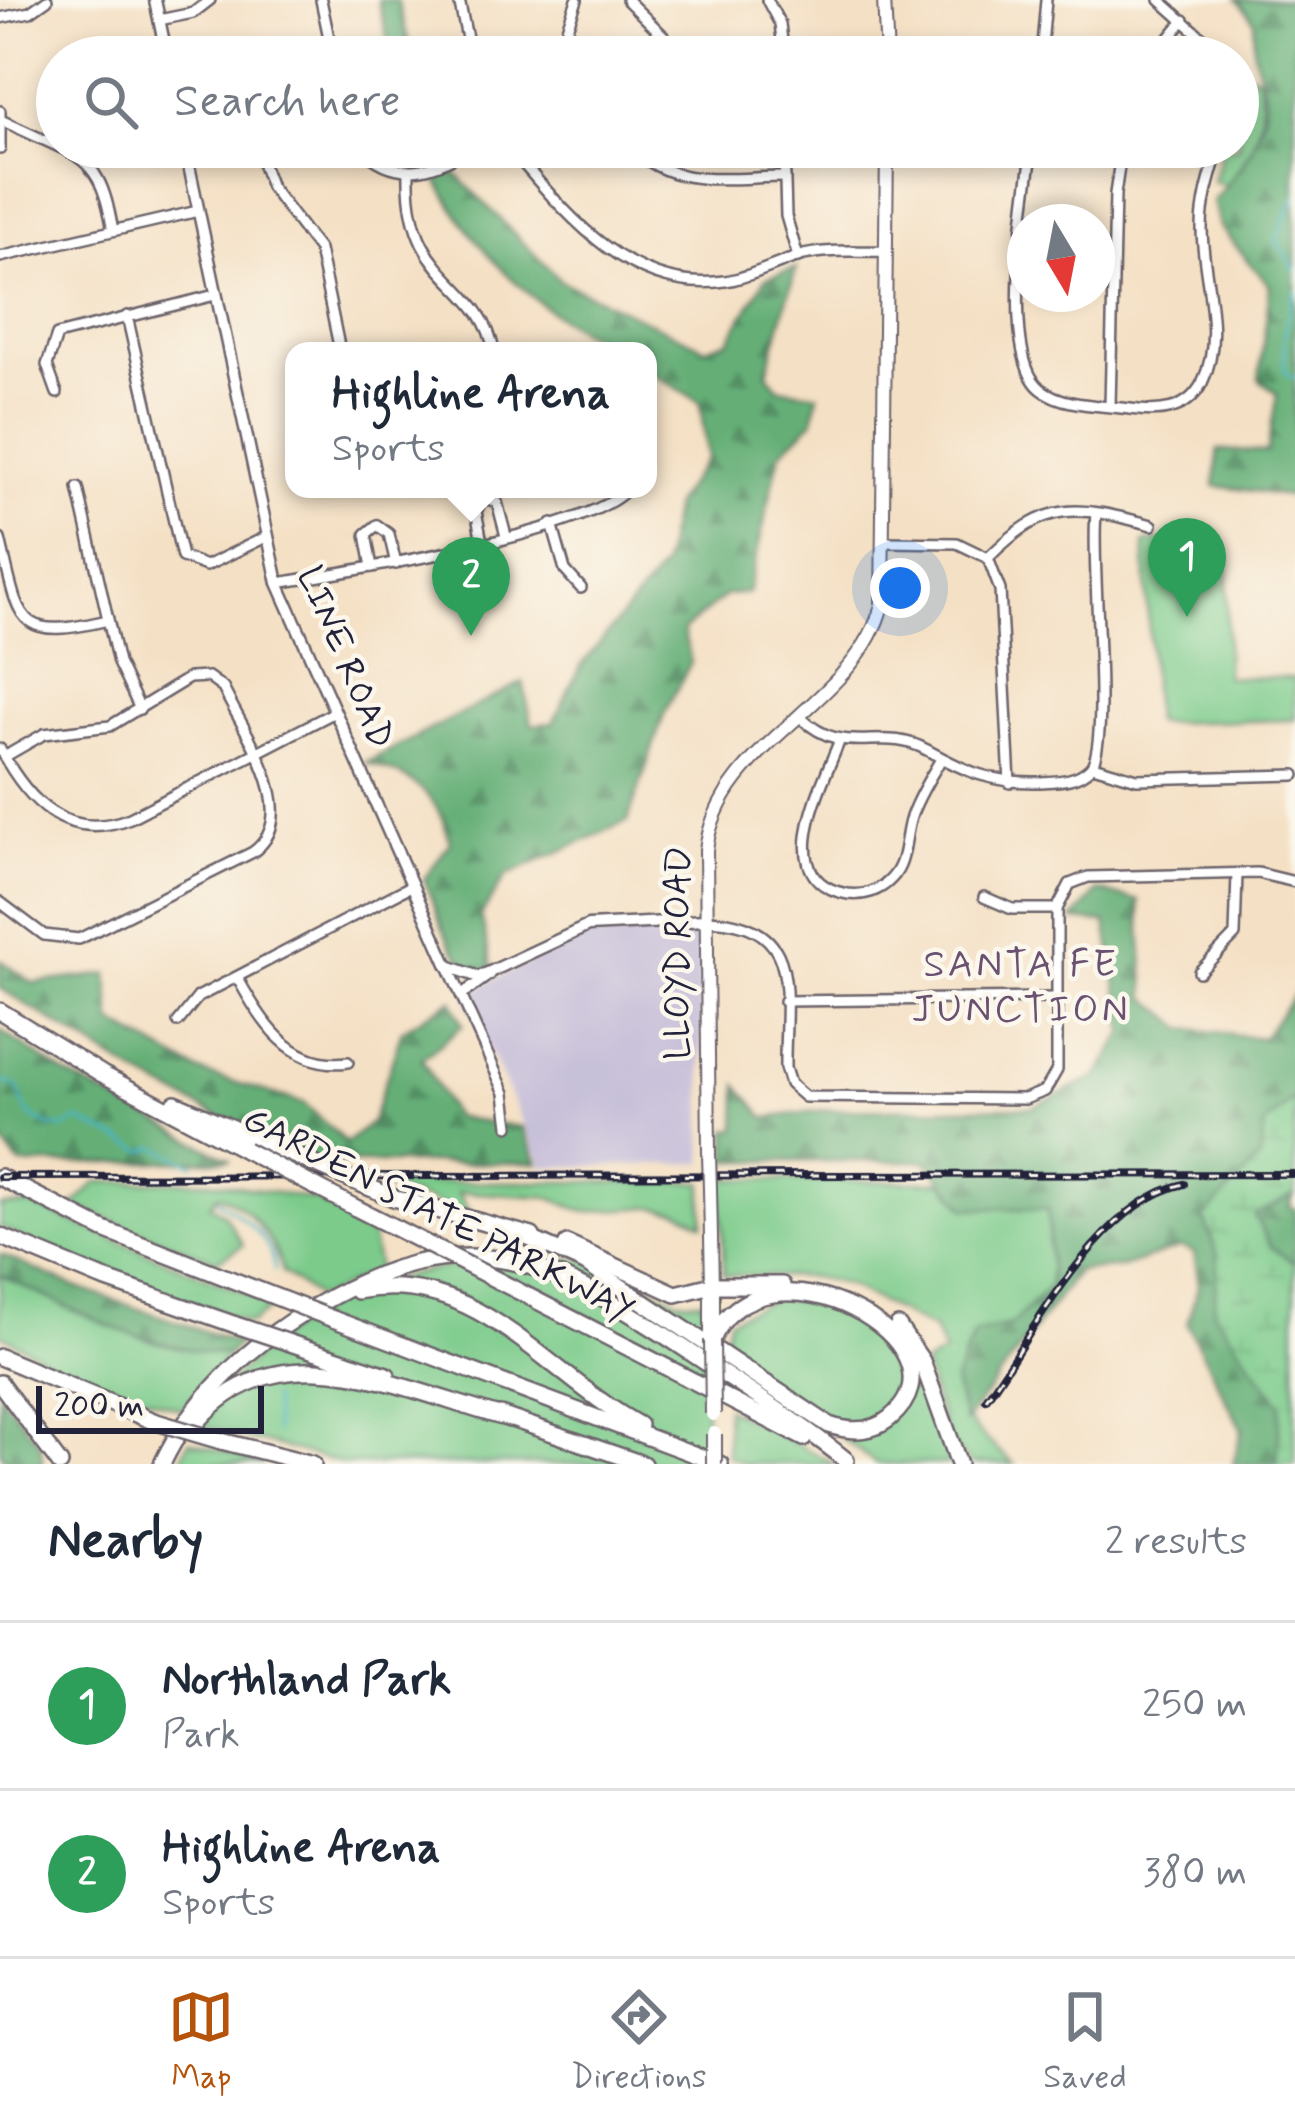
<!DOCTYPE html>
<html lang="en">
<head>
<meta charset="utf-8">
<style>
  body { margin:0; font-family:Mynerve,sans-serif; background:#f2f2f3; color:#1f2937 }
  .compass { position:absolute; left:1007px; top:204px; width:108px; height:108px; border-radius:50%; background:#fff; box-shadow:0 6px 18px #0003; rotate:170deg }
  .scale { position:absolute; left:36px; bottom:30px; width:228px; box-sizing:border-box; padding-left:12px; border:6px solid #22223b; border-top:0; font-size:33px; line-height:42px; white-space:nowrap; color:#22223b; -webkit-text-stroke:9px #fbf7ec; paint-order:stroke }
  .you { position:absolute; left:900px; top:588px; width:42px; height:42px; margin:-30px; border:9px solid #fff; border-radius:50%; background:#1a73e8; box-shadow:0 0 0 18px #1a73e833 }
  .badge { display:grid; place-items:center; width:78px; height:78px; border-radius:50%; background:#b45309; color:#fff; font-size:39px; font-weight:700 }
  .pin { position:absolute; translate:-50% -99px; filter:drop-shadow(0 3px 6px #0008) }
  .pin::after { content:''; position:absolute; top:63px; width:42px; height:36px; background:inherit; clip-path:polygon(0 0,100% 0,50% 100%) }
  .popup { position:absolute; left:285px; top:342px; width:372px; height:156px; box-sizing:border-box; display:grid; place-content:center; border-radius:24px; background:#fff; filter:drop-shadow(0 3px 9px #0005); font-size:39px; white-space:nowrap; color:#747a83 }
  .popup b { font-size:45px; color:#1f2937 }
  .popup::after { content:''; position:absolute; left:50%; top:100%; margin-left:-24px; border:24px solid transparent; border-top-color:#fff }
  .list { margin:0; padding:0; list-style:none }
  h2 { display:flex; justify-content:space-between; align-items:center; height:156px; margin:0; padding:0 48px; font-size:51px }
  h2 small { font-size:39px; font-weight:400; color:#747a83 }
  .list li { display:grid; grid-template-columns:78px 1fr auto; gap:36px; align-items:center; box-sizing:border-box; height:168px; padding:0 48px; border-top:3px solid #e0e1e3 }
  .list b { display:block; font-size:45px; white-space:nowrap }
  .list p { margin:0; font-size:39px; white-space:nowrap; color:#747a83 }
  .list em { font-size:39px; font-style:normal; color:#747a83 }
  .icon { flex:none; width:66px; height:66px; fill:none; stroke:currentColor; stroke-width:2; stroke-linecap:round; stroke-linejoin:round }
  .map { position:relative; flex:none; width:1295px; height:1464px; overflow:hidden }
  .search { position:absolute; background:#fff; box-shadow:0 6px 18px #0003; left:36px; right:36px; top:36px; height:132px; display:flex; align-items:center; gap:30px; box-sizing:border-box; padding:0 42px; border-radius:66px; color:#747a83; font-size:45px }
  .sheet { height:492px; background:#fff }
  nav { display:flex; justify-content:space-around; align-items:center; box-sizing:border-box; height:168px; border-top:3px solid #e0e1e3; background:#fff; font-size:33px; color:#747a83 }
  nav a { display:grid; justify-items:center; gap:6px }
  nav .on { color:#b45309 }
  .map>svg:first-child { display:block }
  .industrial { fill:#c7c0d9 }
  .green { fill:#7ccb8b; stroke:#4f7663; stroke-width:3 }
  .forest { fill:url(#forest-firs); stroke:#446859; stroke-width:3 }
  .wetland { fill:url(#wetland-marsh); stroke:#4f7663; stroke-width:3 }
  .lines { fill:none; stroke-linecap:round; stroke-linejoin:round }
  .stream { stroke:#47b5c2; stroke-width:3 }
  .minor-casing { stroke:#6c646b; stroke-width:14 }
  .tertiary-casing { stroke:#6c646b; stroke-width:15 }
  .secondary-casing { stroke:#6c646b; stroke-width:16 }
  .primary-casing { stroke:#6c646b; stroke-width:18 }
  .motorway-casing { stroke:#6c646b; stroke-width:20 }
  .minor { stroke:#fff; stroke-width:9 }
  .tertiary { stroke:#fff; stroke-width:10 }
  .secondary { stroke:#fff; stroke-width:12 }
  .primary { stroke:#fff; stroke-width:14 }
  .motorway { stroke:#fff; stroke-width:15 }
  .rail-casing { stroke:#22223b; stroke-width:8 }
  .rail { stroke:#fbf7ec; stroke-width:3; stroke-dasharray:9; stroke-linecap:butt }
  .secondary-bridge-casing { stroke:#6c646b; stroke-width:16; stroke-linecap:butt }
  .primary-bridge-casing { stroke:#6c646b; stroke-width:18; stroke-linecap:butt }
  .motorway-bridge-casing { stroke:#6c646b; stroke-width:20; stroke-linecap:butt }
  .secondary-bridge { stroke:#fff; stroke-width:12 }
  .primary-bridge { stroke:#fff; stroke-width:14 }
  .motorway-bridge { stroke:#fff; stroke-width:15 }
  .labels { text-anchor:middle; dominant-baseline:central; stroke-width:9; stroke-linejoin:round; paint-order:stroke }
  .street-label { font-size:36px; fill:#22223b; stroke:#fbf7ec }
  .neighbourhood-label { font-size:39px; letter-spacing:3px; fill:#6a5172; stroke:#fbf7ec }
</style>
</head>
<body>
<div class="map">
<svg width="1295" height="1464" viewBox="0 0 1295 1464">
  <defs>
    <pattern id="forest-firs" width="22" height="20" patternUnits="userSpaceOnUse" patternTransform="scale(3)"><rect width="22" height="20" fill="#65af77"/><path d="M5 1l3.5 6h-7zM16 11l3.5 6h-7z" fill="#538e63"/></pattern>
    <pattern id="wetland-marsh" width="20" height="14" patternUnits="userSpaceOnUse" patternTransform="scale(3)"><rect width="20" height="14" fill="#7ccb8b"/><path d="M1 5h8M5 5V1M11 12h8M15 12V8" fill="none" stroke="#6bae79"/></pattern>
  </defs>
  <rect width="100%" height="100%" fill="#fbf7ec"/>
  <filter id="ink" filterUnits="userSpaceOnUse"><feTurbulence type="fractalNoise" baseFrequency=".00833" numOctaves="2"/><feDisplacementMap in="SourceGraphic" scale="24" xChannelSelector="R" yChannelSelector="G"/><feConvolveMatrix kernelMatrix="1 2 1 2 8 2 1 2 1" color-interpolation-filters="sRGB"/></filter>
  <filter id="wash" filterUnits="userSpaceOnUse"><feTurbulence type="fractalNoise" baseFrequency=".004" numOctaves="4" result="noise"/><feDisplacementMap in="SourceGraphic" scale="48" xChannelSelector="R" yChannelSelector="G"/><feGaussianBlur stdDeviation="2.7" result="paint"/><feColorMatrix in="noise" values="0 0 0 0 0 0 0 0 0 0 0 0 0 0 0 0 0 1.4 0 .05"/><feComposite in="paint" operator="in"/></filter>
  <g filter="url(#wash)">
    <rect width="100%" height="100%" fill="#f4e0c4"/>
    <polygon class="industrial" points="693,928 699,931 704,1163 543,1167 466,999 485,984 588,935"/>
    <g class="green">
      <path d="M1238,70L1257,76C1270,114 1252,156 1226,185L1213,182L1223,147H1238Z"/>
      <polygon points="1160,540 1228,559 1226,677 1295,678 1295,720 1154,723 1144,543"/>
      <path d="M720,1179L943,1182L966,1208L1048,1209L1050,1286L1011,1325L974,1335C943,1408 957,1414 1014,1464H972L950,1444L924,1365L944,1353L934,1330L844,1284L812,1277L724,1275Z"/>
      <path d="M210,1181L315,1200L370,1228L378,1269L318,1299L282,1272C276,1242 249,1205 218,1195L210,1204L224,1214L243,1245L217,1261L73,1206L97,1182Z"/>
      <polygon points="368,1182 703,1182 703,1224 678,1211 651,1207 585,1212 547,1197 458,1192 471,1214"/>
      <polygon points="31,1205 274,1305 250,1324 71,1262 0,1227 0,1206"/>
      <path d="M557,1257L598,1262L678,1300L703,1301L706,1464H344L198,1425C207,1397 228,1382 250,1362C342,1277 437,1262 557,1257Z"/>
      <path d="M0,1275C78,1313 140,1347 228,1355L183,1410L57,1365L0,1334Z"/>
      <polygon points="776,1298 837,1307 887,1335 926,1387 952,1464 876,1464 723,1347 729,1319"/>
      <polygon points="726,1408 836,1464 745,1464 727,1456"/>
      <polygon points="189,1441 264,1464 179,1464"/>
    </g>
    <g class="forest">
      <polygon points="378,0 397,0 413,57 392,57"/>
      <path d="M1237,0H1295V497L1215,486L1218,450L1267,452L1277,394L1259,379L1270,286L1219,226L1213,201C1236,175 1267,136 1264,98C1262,64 1248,63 1255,22Z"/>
      <path d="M416,147H439L443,161L561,281L706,348L729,340L766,278L796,268L767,372L778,388L818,394L813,421L780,453L748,593L726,595L683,630L691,662L664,714L628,821L506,876L481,915L492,968C452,979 437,909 424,879L450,843C439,794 412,774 365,763L523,682L532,725L553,723L580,667L663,566L674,505L707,457L700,402L648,371V351C581,351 498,274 461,219C445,196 433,170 416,147Z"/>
      <polygon points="1098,891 1139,901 1146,997 1184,1028 1262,1038 1295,994 1295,1098 1265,1124 1260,1158 1204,1219 1218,1255 1214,1312 1281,1405 1277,1464 1233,1464 1242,1430 1187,1323 1199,1284 1194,1253 1181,1247 1122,1267 1078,1271 965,1422 954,1382 974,1334 1011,1325 1050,1286 1048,1209 966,1208 926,1161 728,1161 728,1130 737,1129 738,1085 765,1118 825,1110 1033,1107 1097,1077 1125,1032 1106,923 1073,920"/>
      <polygon points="0,960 33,983 108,974 112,1022 200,1072 304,1103 346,1143 372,1122 402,1030 452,1000 463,1025 422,1059 454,1117 522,1127 538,1163 320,1163 285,1151 136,1074 0,988"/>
      <polygon points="0,1030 65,1074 231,1160 20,1165 0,1139"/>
      <polygon points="1294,1195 1289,1206 1295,1209 1295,1263 1271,1247 1254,1215"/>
      <path d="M0,1254L78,1288L239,1343L228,1355C140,1347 78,1313 0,1274Z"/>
      <polygon points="0,1393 41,1446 43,1464 8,1464 0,1451"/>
    </g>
    <polygon class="wetland" points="1295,1098 1295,1194 1254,1216 1271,1247 1295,1263 1295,1464 1277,1464 1281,1405 1214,1312 1218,1255 1204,1218 1260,1158 1265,1124"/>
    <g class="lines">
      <g class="stream">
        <polyline points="1295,197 1276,240 1295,270"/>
        <path d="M1295,291C1285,320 1283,341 1285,372L1295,378"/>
        <path d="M0,1081L17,1086C23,1113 36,1126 65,1128L78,1120L144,1151L156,1147L194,1165"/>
        <path d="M218,1200C243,1219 273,1237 275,1271"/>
        <polyline points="272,1399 275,1432"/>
      </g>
    </g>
  </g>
  <g filter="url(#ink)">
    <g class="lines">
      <g class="minor-casing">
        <g id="minor">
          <polyline points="321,0 333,57"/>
          <polyline points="459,0 471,57"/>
          <polyline points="627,0 685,57"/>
          <polyline points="767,0 780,24 784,57"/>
          <polyline points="1160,0 1224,57"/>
          <polyline points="0,18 30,12 47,0"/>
          <polyline points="159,20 193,13 210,0"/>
          <polyline points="568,57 567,28 577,0"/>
          <polyline points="1041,57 1046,0"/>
          <polyline points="1154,57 1184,20"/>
          <polyline points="0,111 0,149"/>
          <polyline points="3,121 57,146"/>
          <path d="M59,147C100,163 105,191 113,230"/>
          <polyline points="256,147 271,187 319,250 340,351"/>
          <path d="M360,147C396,183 433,172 471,147"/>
          <path d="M509,147C564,211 628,295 725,281C753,277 777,262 804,255C830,249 859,252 886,251"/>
          <path d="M633,147C671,190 732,177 785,177"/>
          <polyline points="784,147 786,216 798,257"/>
          <polyline points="972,147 1032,155"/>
          <path d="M1033,147C1026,196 1000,357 1041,389C1063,407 1103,405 1130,409C1158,413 1187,412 1202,383C1226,334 1202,278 1202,228C1202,200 1211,174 1219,147"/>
          <path d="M409,172C406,284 480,277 494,351"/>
          <polyline points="0,257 198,211"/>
          <polyline points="127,316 182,557 206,566 266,537"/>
          <polyline points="57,393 47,365 57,335 215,295"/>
          <polyline points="1110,406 1115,194 1122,147"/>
          <polyline points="78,488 118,663 140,709"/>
          <polyline points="552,524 565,570 581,588"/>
          <path d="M0,539C20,622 15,642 108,620"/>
          <polyline points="482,542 476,511 483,499 497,502 506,536"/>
          <polyline points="885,542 957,543 988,558 1000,590 1010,783"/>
          <path d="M988,558C1047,499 1075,505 1152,525"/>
          <polyline points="372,567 366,534 377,525 389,534 396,564"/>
          <path d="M278,583C345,572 589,534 627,489"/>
          <path d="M800,717C846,761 880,724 927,750C967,772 991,783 1038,782C1056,781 1076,782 1090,768C1112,745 1090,562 1096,515"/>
          <path d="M839,742C824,782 769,881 848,894C864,896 880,891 891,879C907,863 904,838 911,817C918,796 930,778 941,759"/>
          <path d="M0,749C28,801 66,843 130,818L331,714"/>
          <polyline points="1093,766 1137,779 1295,775"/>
          <polyline points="984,897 1012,909 1057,909"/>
          <path d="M0,902L44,935L79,939L253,852C305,814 243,731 223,688L208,677L189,678L110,726L44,734L4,757"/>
          <path d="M706,920C806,923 784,993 785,1068L790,1084L805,1097L1025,1099L1045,1091L1057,1070V909L1070,884L1088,877L1258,873L1295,882"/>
          <polyline points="448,966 505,1093 509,1126"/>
          <polyline points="1199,972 1235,935 1237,874"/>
          <path d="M237,977C261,1021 291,1070 348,1062"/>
          <polyline points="461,995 489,975"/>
          <polyline points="784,1001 1057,998"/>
          <polyline points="178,1022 198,997 411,886"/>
        </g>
      </g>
      <g class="tertiary-casing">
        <g id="tertiary">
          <polyline points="155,0 167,57"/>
          <polyline points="185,147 278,583 448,966 479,977 588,926 706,920"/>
        </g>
      </g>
      <g class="secondary-casing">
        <g id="secondary">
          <polyline points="884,0 887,57"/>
          <path d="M709,1154L706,850C718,743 856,706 882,605L887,147"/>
          <polyline points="710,1189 712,1285"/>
        </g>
      </g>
      <g class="primary-casing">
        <polyline id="primary" points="712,1285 712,1340"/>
      </g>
      <g class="motorway-casing">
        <g id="motorway">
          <polyline points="0,1011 102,1074 245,1150"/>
          <polyline points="175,1103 282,1150"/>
          <polyline points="0,1177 104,1230 289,1302"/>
          <polyline points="394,1198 532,1236"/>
          <polyline points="354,1207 423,1242"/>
          <path d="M522,1235L585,1263L829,1425C850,1432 872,1433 890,1418C979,1343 761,1227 712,1340"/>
          <polyline points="0,1236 101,1278 236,1325"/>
          <polyline points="567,1244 676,1294 712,1285 782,1285"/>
          <polyline points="487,1275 804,1438"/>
          <path d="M357,1291C477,1267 545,1374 639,1425"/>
          <polyline points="333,1319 720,1464"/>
          <polyline points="898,1326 922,1361 959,1464"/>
          <polyline points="305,1348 387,1375"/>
          <polyline points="0,1357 153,1421"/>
          <polyline points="0,1383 60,1464"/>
          <polyline points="500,1415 643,1464"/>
          <path d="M198,1421C281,1324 409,1393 510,1419"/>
          <polyline points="221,1441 313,1464"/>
          <path d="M162,1464C192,1401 244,1350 304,1313C466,1213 552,1259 696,1356C747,1390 799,1422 846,1460"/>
        </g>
      </g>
      <use href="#minor" class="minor"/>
      <use href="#tertiary" class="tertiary"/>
      <use href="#secondary" class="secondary"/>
      <use href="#primary" class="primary"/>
      <use href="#motorway" class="motorway"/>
      <g class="rail-casing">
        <g id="rail">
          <polyline points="0,1177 1295,1174"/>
          <path d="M986,1399C1036,1330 1097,1204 1184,1184"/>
        </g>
      </g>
      <use href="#rail" class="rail"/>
      <g class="secondary-bridge-casing">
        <polyline id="secondary-bridge" points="709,1154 710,1189"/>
      </g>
      <g class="primary-bridge-casing">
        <g id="primary-bridge">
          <polyline points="712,1340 713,1414"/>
          <polyline points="714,1434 714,1464"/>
        </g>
      </g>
      <g class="motorway-bridge-casing">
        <g id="motorway-bridge">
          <polyline points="245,1150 354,1207"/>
          <polyline points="282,1150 394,1198"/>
          <polyline points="423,1242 487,1275"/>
          <polyline points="289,1302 333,1319"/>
          <polyline points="236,1325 305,1348"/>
          <polyline points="153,1421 221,1441"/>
        </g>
      </g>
      <use href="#secondary-bridge" class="secondary-bridge"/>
      <use href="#primary-bridge" class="primary-bridge"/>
      <use href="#motorway-bridge" class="motorway-bridge"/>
    </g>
  </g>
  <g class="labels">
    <g class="street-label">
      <text transform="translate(344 658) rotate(67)">LINE ROAD</text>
      <text transform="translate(679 953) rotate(-90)">LLOYD ROAD</text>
      <text transform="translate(438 1216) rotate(27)">GARDEN STATE PARKWAY</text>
    </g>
    <g class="neighbourhood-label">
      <text x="1021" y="965">SANTA FE<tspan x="1021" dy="45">JUNCTION</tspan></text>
    </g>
  </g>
</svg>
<svg class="compass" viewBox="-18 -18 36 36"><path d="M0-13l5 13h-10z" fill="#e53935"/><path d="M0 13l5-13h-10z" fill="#747a83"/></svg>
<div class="scale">200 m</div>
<div class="you"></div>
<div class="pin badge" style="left:1187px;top:617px;background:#2e9e5b">1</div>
<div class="pin badge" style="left:471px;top:636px;background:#2e9e5b">2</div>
<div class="popup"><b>Highline Arena</b>Sports</div>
<div class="search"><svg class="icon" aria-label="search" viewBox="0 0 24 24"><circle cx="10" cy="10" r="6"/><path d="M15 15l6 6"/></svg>Search here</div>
</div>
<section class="sheet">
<h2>Nearby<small>2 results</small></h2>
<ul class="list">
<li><span class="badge" style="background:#2e9e5b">1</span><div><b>Northland Park</b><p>Park</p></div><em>250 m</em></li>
<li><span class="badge" style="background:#2e9e5b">2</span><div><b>Highline Arena</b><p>Sports</p></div><em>380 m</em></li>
</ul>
</section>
<nav>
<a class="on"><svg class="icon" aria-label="map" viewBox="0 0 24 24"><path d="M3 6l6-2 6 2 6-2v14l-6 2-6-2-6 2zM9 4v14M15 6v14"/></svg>Map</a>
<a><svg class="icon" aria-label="directions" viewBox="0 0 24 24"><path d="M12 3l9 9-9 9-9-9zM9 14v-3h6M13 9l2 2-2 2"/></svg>Directions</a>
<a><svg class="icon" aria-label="saved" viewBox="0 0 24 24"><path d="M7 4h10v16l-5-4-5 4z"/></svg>Saved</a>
</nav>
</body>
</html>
